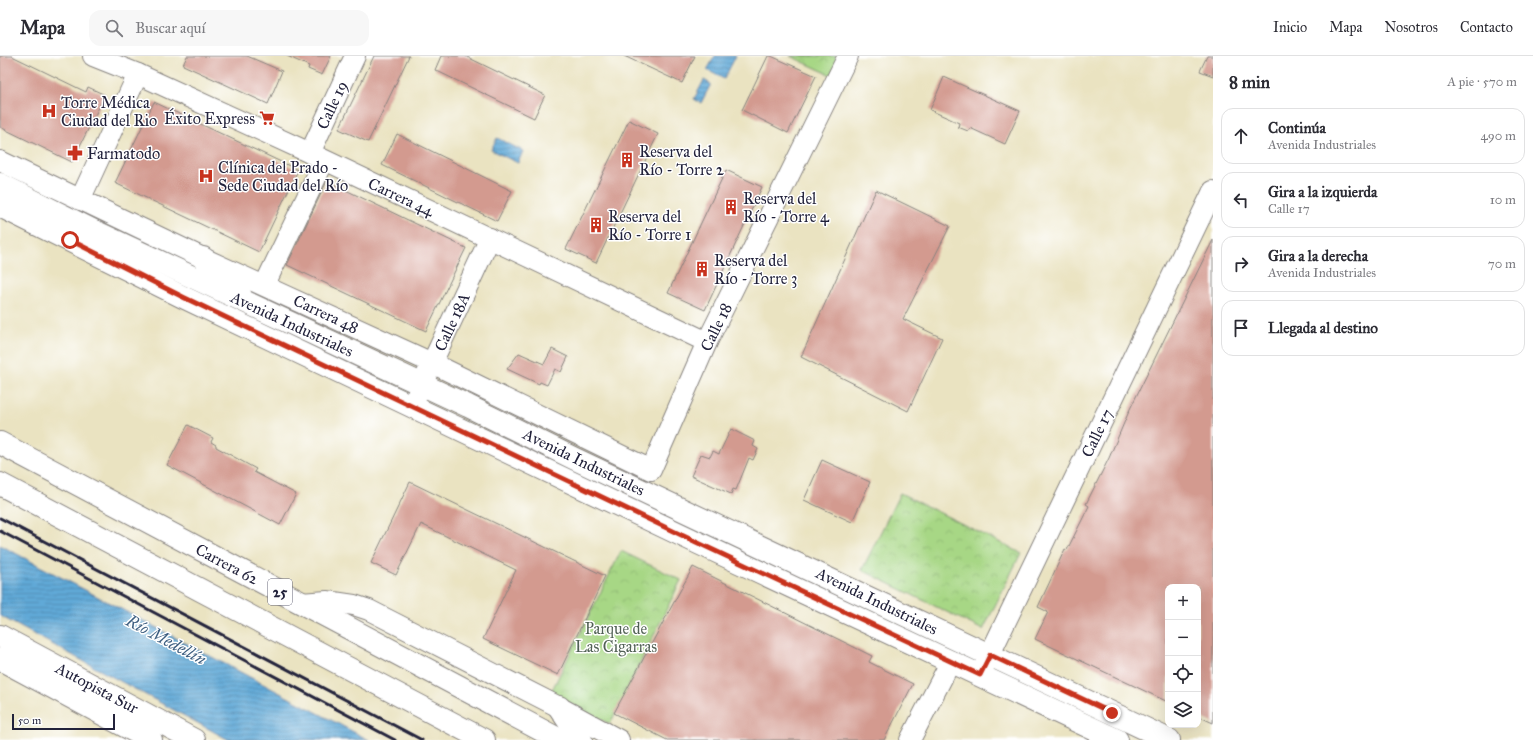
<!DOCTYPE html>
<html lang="es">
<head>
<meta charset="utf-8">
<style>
  body { margin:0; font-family:"IM FELL Great Primer",serif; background:#f7f7f7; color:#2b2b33 }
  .controls { position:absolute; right:12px; bottom:12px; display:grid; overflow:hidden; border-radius:8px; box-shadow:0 4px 16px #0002 }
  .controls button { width:36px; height:36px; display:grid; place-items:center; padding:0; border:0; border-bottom:1px solid #e1e1e2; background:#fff; color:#2b2b33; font:20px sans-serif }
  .scale { position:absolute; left:12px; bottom:10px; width:103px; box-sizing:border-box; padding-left:4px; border:2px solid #22223b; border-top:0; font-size:11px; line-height:14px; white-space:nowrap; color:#22223b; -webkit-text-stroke:3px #fff; paint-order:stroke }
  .stop { position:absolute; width:12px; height:12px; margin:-9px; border:3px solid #c8321e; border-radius:50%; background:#fff }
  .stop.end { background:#c8321e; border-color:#fff; box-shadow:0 1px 4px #0008 }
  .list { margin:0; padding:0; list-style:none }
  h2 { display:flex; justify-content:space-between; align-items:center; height:52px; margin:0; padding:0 16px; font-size:17px }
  h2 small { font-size:13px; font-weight:400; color:#7c7c81 }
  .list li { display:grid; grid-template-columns:26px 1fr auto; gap:12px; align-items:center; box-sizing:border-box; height:56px; margin:0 8px 8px; padding:0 8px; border:1px solid #e1e1e2; border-radius:12px }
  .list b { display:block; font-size:15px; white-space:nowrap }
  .list p { margin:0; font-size:13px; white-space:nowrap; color:#7c7c81 }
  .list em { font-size:13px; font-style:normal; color:#7c7c81 }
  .icon { flex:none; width:22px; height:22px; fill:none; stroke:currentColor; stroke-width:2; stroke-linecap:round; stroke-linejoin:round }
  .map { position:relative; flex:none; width:1213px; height:684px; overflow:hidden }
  header { display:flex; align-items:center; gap:24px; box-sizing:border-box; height:56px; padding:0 20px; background:#fff; border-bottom:1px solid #e1e1e2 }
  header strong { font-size:19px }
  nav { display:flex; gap:22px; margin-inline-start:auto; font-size:14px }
  .search { width:280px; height:36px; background:#f7f7f7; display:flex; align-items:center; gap:10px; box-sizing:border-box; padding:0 14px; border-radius:12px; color:#7c7c81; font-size:15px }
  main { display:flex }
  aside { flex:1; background:#fff }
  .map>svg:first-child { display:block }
  .park { fill:url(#park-crowns); stroke:#647c60 }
  .water { fill:url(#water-rules); stroke:#416689 }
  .building { fill:#d39a8f }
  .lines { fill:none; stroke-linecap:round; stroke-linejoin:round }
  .minor-casing { stroke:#86827e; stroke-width:22 }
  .major-casing { stroke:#86827e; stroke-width:24 }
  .highway-casing { stroke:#86827e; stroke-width:24 }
  .minor { stroke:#fff; stroke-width:20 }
  .major { stroke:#fff; stroke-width:22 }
  .highway { stroke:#fff; stroke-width:22 }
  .rail { stroke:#22223b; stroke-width:3 }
  .route { stroke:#c8321e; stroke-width:5 }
  .labels { text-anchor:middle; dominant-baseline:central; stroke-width:3; stroke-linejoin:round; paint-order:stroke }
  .shield { fill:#fff; stroke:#646476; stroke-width:1 }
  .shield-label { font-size:15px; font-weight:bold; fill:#22223b }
  .poi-label { font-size:16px; fill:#22223b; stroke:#fff; text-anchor:start }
  .street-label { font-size:16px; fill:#22223b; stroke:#fff }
  .park-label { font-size:16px; fill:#516155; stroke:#fff }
  .water-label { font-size:17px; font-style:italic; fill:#3e5f81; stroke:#fff }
</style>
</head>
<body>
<header>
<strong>Mapa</strong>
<div class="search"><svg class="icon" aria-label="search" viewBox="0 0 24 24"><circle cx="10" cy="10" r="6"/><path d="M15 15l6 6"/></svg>Buscar aquí</div>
<nav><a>Inicio</a><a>Mapa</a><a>Nosotros</a><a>Contacto</a></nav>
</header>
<main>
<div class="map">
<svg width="1213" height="684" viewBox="0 0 1213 684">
  <defs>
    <pattern id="park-crowns" width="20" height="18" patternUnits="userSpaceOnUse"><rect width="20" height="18" fill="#a7d785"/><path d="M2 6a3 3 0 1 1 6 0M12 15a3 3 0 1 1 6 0" fill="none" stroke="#8fb874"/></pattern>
    <pattern id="water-rules" width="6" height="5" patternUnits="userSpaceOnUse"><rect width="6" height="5" fill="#60a9d7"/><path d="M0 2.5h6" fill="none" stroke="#4f89b0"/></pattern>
  </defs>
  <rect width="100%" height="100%" fill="#fff"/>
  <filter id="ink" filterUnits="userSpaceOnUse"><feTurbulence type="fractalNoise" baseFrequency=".025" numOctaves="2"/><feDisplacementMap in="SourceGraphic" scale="8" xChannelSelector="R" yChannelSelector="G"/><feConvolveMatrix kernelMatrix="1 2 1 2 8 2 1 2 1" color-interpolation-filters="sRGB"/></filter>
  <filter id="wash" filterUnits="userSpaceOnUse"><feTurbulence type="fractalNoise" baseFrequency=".012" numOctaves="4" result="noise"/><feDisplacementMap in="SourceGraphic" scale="16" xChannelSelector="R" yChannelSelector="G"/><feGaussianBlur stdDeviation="0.9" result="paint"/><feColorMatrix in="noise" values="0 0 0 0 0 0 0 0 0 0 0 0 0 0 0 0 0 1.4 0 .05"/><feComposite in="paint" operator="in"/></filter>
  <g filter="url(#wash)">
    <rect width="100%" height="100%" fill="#eae3c1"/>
    <g class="park">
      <polygon points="790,0 840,0 831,19"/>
      <polygon points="900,437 1021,497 983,574 862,514"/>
      <polygon points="621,495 681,524 610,668 550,638"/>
    </g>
    <g class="water">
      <polygon points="715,0 736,0 724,23 707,14"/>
      <polygon points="704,24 711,28 701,47 694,43"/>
      <polygon points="497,82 523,95 518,107 491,94"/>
      <polygon points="0,489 369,684 229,684 0,560"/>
    </g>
    <g id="blocks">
      <g class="building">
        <polygon points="0,0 12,0 86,36 88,31 105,39 72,106 0,71"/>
        <polygon points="187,0 247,0 282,15 268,48 183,9"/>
        <polygon points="287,0 331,0 322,19 308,13 309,10"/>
        <polygon points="374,0 409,0 368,86 339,73"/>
        <polygon points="441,0 465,0 545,39 534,62 435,14"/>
        <polygon points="624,0 695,0 682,27"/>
        <polygon points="768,0 771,0 816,20 788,77 742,54"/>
        <polygon points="1207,0 1213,0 1213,20 1200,15"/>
        <polygon points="944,21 1020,55 1005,88 970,72 968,75 958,71 959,67 930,54"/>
        <polygon points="154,46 298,114 259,196 115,127"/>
        <polygon points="629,64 658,78 596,207 566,193"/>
        <polygon points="397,78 512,135 497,165 382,109"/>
        <polygon points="726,114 762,131 705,254 668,237"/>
        <polygon points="327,125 466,192 426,275 287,209"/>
        <polygon points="876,134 950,170 903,263 942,282 908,355 801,301"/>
        <polygon points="1213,184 1213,667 1198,660 1198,531 1168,531 1168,646 1035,583 1048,556 1038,551 1065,493 1067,494 1089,450 1086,448 1109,402 1130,353"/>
        <polygon points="552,293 568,301 561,316 555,313 547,329 540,326 539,328 507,313 519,297 544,308"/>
        <polygon points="188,369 213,382 211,386 216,389 216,391 256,413 254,416 296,438 280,469 167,409"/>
        <polygon points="731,373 755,385 753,390 758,393 753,404 749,402 736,434 733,433 731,438 691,420 701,398 710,401 713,395 719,398"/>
        <polygon points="822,404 870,426 852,466 804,444"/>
        <polygon points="410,426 605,520 558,619 483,583 516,514 421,468 396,519 371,507"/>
        <polygon points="693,511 872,600 869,606 913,628 884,684 667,684 614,657"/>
      </g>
    </g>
  </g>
  <g filter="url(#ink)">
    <use href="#blocks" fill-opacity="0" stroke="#86827e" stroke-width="1"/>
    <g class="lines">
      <g class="minor-casing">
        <g id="minor">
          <polyline points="93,0 138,18 310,97 707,286"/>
          <polyline points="310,97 355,0"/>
          <polyline points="0,105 203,202 432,307 651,414 707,286 848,0"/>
          <polyline points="80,144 138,18"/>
          <polyline points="267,224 324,105"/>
          <polyline points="412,350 490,182"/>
          <polyline points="301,547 327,545 354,549 369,554 559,651 619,684"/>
          <polyline points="980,619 1213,135"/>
          <polyline points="910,684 951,605"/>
        </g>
      </g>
      <g class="major-casing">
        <g id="major">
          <polyline points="0,128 94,175 468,350 573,402 1169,684"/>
          <polyline points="0,150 183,241 694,485 1117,684"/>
          <polyline points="203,202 240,238"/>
        </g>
      </g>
      <g class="highway-casing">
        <g id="highway">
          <polyline points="0,387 560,684"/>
          <polyline points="0,428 484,684"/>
          <polyline points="0,580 194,684"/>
          <polyline points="0,603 151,684"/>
          <polyline points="559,651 581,684"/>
        </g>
      </g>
      <use href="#minor" class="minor"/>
      <use href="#major" class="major"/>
      <use href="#highway" class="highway"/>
      <g class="rail">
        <polyline points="0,462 422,684"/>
        <polyline points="0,475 395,684"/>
      </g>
    </g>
  </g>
  <g class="lines" filter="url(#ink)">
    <polyline class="route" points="70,184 183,241 694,485 980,619 990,599 1112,657"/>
  </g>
  <defs>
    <g id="hospital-bare" transform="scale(1.2)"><path d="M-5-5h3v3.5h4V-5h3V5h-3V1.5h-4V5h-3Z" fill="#c8321e" stroke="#fff" stroke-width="2.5" paint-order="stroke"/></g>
    <g id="supermarket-bare" transform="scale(1.2)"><path d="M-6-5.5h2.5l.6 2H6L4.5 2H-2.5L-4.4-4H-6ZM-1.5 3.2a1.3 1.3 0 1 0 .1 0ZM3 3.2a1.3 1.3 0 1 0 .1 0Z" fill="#c8321e" stroke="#fff" stroke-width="2.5" paint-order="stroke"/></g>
    <g id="pharmacy-bare" transform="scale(1.2)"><path d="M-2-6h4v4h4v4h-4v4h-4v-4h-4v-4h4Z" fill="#c8321e" stroke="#fff" stroke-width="2.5" paint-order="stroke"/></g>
    <g id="building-bare" transform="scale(1.2)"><path d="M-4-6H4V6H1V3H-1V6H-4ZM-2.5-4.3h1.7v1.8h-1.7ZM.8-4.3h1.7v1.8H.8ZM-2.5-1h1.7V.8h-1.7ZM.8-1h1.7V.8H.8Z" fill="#c8321e" stroke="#fff" stroke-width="2.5" paint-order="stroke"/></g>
  </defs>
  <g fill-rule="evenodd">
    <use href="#hospital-bare" x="49" y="55"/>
    <use href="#supermarket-bare" x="267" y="62"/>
    <use href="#pharmacy-bare" x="75" y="97"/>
    <use href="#building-bare" x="627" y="104"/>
    <use href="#hospital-bare" x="206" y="120"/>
    <use href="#building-bare" x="731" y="151"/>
    <use href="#building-bare" x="596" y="169"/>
    <use href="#building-bare" x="702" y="213"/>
  </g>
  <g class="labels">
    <rect class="shield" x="268" y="523" width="24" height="26" rx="3"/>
    <g class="shield-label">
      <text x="280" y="536">25</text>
    </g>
    <g class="poi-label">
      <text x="61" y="46">Torre Médica<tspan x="61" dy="18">Ciudad del Rio</tspan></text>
      <text x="255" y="62" text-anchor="end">Éxito Express</text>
      <text x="639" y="95">Reserva del<tspan x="639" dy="18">Río - Torre 2</tspan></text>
      <text x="87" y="97">Farmatodo</text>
      <text x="218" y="111">Clínica del Prado -<tspan x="218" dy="18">Sede Ciudad del Río</tspan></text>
      <text x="743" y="142">Reserva del<tspan x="743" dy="18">Río - Torre 4</tspan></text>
      <text x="608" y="160">Reserva del<tspan x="608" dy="18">Río - Torre 1</tspan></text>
      <text x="714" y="204">Reserva del<tspan x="714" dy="18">Río - Torre 3</tspan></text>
    </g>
    <g class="street-label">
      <text transform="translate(332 49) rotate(-65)">Calle 19</text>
      <text transform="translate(401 141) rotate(25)">Carrera 44</text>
      <text transform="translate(326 258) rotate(25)">Carrera 48</text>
      <text transform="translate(452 266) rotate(-65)">Calle 18A</text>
      <text transform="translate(292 268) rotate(25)">Avenida Industriales</text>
      <text transform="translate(716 271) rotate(-64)">Calle 18</text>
      <text transform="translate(1097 377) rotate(-64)">Calle 17</text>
      <text transform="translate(584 406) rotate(26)">Avenida Industriales</text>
      <text transform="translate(227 508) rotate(28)">Carrera 62</text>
      <text transform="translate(877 545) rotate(26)">Avenida Industriales</text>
      <text transform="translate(97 632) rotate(28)">Autopista Sur</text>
    </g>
    <g class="park-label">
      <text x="616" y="572">Parque de<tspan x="616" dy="18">Las Cigarras</tspan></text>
    </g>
    <g class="water-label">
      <text transform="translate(166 584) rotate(28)">Río Medellín</text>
    </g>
  </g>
</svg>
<div class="controls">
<button>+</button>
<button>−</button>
<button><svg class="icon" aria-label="locate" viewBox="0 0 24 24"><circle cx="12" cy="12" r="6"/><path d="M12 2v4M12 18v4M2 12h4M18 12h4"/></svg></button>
<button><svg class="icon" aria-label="layers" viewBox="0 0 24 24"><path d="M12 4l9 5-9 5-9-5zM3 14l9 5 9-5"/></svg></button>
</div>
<div class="scale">50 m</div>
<div class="stop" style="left:70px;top:184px"></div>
<div class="stop end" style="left:1112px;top:657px"></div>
</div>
<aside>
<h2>8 min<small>A pie · 570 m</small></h2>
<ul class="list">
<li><svg class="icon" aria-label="ahead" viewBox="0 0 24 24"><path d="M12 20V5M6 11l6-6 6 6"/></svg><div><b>Continúa</b><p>Avenida Industriales</p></div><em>490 m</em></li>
<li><svg class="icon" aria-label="left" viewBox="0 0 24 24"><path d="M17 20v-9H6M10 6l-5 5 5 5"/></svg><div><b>Gira a la izquierda</b><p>Calle 17</p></div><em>10 m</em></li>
<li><svg class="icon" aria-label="right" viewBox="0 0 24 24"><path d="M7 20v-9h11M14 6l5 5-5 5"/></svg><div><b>Gira a la derecha</b><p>Avenida Industriales</p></div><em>70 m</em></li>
<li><svg class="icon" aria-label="arrive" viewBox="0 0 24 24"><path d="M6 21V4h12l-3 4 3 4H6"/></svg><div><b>Llegada al destino</b></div></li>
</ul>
</aside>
</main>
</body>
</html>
